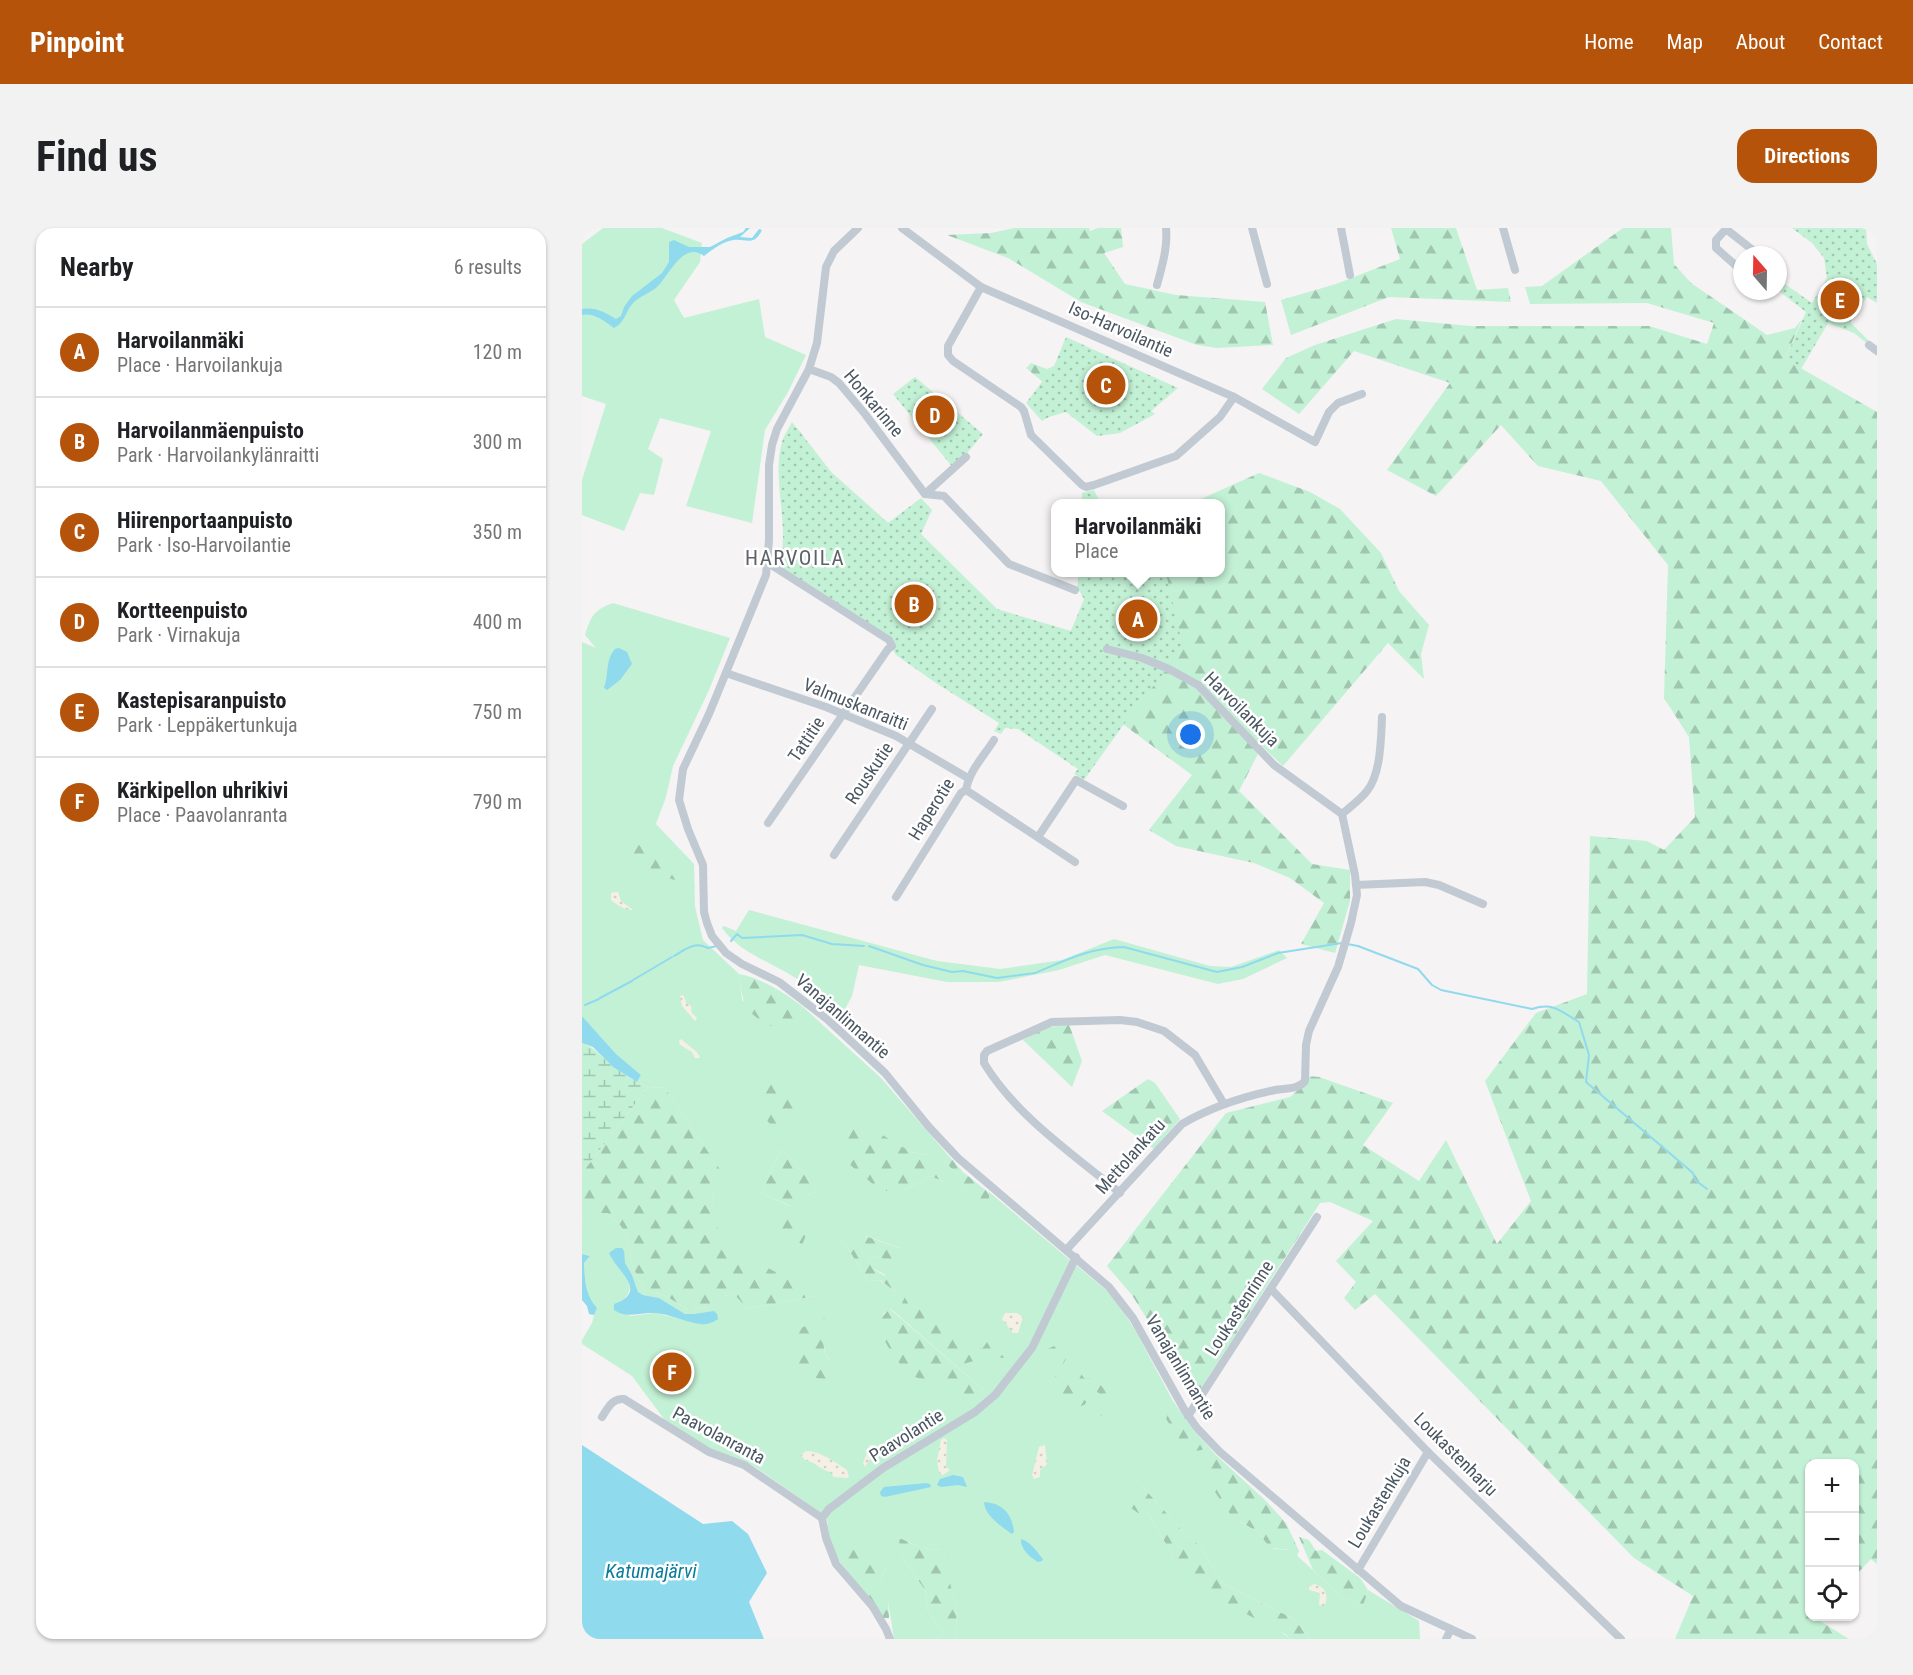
<!DOCTYPE html>
<html lang="en">
<head>
<meta charset="utf-8">
<style>
  body { margin:0; font-family:"Roboto Condensed",sans-serif; background:#f2f2f2; color:#202124 }
  .controls { position:absolute; right:18px; bottom:18px; display:grid; overflow:hidden; border-radius:12px; box-shadow:0 2px 4px #0004 }
  .controls button { width:54px; height:54px; display:grid; place-items:center; padding:0; border:0; border-bottom:2px solid #e0e0e0; background:#fff; color:#202124; font:30px sans-serif }
  .compass { position:absolute; left:1151px; top:18px; width:54px; height:54px; border-radius:50%; background:#fff; box-shadow:0 2px 4px #0004; rotate:340deg }
  .you { position:absolute; left:609px; top:507px; width:21px; height:21px; margin:-15px; border:4px solid #fff; border-radius:50%; background:#1a73e8; box-shadow:0 0 0 9px #1a73e833 }
  .badge { display:grid; place-items:center; width:39px; height:39px; border-radius:50%; background:#b45309; color:#fff; font-size:20px; font-weight:700 }
  .pin { position:absolute; translate:-50% -50%; border:3px solid #fff; box-shadow:0 2px 6px #0006 }
  .popup { position:absolute; left:469px; top:271px; width:174px; height:78px; box-sizing:border-box; display:grid; place-content:center; border-radius:12px; background:#fff; filter:drop-shadow(0 2px 4px #0005); font-size:20px; white-space:nowrap; color:#757577 }
  .popup b { font-size:22px; color:#202124 }
  .popup::after { content:''; position:absolute; left:50%; top:100%; margin-left:-12px; border:12px solid transparent; border-top-color:#fff }
  .list { margin:0; padding:0; list-style:none }
  h2 { display:flex; justify-content:space-between; align-items:center; height:78px; margin:0; padding:0 24px; font-size:26px }
  h2 small { font-size:20px; font-weight:400; color:#757577 }
  .list li { display:grid; grid-template-columns:39px 1fr auto; gap:18px; align-items:center; box-sizing:border-box; height:90px; padding:0 24px; border-top:2px solid #e0e0e0 }
  .list b { display:block; font-size:22px; white-space:nowrap }
  .list p { margin:0; font-size:20px; white-space:nowrap; color:#757577 }
  .list em { font-size:20px; font-style:normal; color:#757577 }
  .icon { flex:none; width:33px; height:33px; fill:none; stroke:currentColor; stroke-width:2; stroke-linecap:round; stroke-linejoin:round }
  .map { position:relative; flex:none; width:1295px; height:1411px; overflow:hidden; border-radius:18px }
  header { display:flex; align-items:center; gap:36px; box-sizing:border-box; height:84px; padding:0 30px; background:#b45309; color:#fff }
  header strong { font-size:28px }
  nav { display:flex; gap:33px; margin-inline-start:auto; font-size:21px }
  .intro { display:flex; align-items:center; justify-content:space-between; box-sizing:border-box; height:144px; padding:0 36px }
  h1 { margin:0; font-size:42px }
  .button { padding:15px 27px; border-radius:18px; background:#b45309; color:#fff; font-size:21px; font-weight:700 }
  main { display:flex; gap:36px; padding:0 36px }
  aside { flex:1; background:#fff; border-radius:18px; box-shadow:0 2px 4px #0004 }
  .map>svg:first-child { display:block }
  .green { fill:#c3f1d5; fill-rule:evenodd }
  .forest { fill:url(#forest-firs) }
  .wetland { fill:url(#wetland-marsh) }
  .sand { fill:url(#sand-dots) }
  .park { fill:url(#park-dots) }
  .water { fill:#90daee }
  .lines { fill:none; stroke-linecap:round; stroke-linejoin:round }
  .stream { stroke:#90daee; stroke-width:2 }
  .minor { stroke:#c1cad2; stroke-width:8 }
  .labels { text-anchor:middle; dominant-baseline:central; stroke-width:5; stroke-linejoin:round; paint-order:stroke }
  .street-label { font-size:18px; fill:#4a5661; stroke:#fff }
  .water-label { font-size:20px; font-style:italic; fill:#0c7c9b; stroke:#fff }
  .quarter-label { font-size:21px; letter-spacing:1.5px; fill:#5f6368; stroke:#fff }
</style>
</head>
<body>
<header>
<strong>Pinpoint</strong>
<nav><a>Home</a><a>Map</a><a>About</a><a>Contact</a></nav>
</header>
<div class="intro"><h1>Find us</h1><a class="button">Directions</a></div>
<main>
<aside>
<h2>Nearby<small>6 results</small></h2>
<ul class="list">
<li><span class="badge">A</span><div><b>Harvoilanmäki</b><p>Place · Harvoilankuja</p></div><em>120 m</em></li>
<li><span class="badge">B</span><div><b>Harvoilanmäenpuisto</b><p>Park · Harvoilankylänraitti</p></div><em>300 m</em></li>
<li><span class="badge">C</span><div><b>Hiirenportaanpuisto</b><p>Park · Iso-Harvoilantie</p></div><em>350 m</em></li>
<li><span class="badge">D</span><div><b>Kortteenpuisto</b><p>Park · Virnakuja</p></div><em>400 m</em></li>
<li><span class="badge">E</span><div><b>Kastepisaranpuisto</b><p>Park · Leppäkertunkuja</p></div><em>750 m</em></li>
<li><span class="badge">F</span><div><b>Kärkipellon uhrikivi</b><p>Place · Paavolanranta</p></div><em>790 m</em></li>
</ul>
</aside>
<div class="map">
<svg width="1295" height="1411" viewBox="0 0 1295 1411">
  <defs>
    <pattern id="forest-firs" width="22" height="20" patternUnits="userSpaceOnUse" patternTransform="scale(1.5)"><rect width="22" height="20" fill="#c3f1d5"/><path d="M5 1l3.5 6h-7zM16 11l3.5 6h-7z" fill="#a0c6b0"/></pattern>
    <pattern id="wetland-marsh" width="20" height="14" patternUnits="userSpaceOnUse" patternTransform="scale(1.5)"><rect width="20" height="14" fill="#c3f1d5"/><path d="M1 5h8M5 5V1M11 12h8M15 12V8" fill="none" stroke="#a0c6b0"/></pattern>
    <pattern id="sand-dots" width="8" height="8" patternUnits="userSpaceOnUse" patternTransform="scale(1.5)"><rect width="8" height="8" fill="#f5f0e5"/><path d="M2 2h.1M6 6h.1" fill="none" stroke="#d4d0c7" stroke-width="1.8" stroke-linecap="round"/></pattern>
    <pattern id="park-dots" width="8" height="8" patternUnits="userSpaceOnUse" patternTransform="scale(1.5)"><rect width="8" height="8" fill="#c3f1d5"/><path d="M2 2h.1M6 6h.1" fill="none" stroke="#a0c6b0" stroke-width="1.8" stroke-linecap="round"/></pattern>
  </defs>
  <rect width="100%" height="100%" fill="#f5f3f3"/>
  <g class="green">
    <polygon points="21,0 80,0 120,15 118,34 92,72 102,90 177,71 183,109 224,127 206,164 183,202 170,295 104,278 129,203 78,190 66,221 81,231 72,267 58,265 42,303 0,287 0,252 24,176 0,168 0,16"/>
    <path d="M31,375L148,410L127,462L91,538L84,569L74,596L112,636L113,679L121,712L157,746L160,772L212,801L220,778L299,850L365,926L361,932L376,947L384,962L407,971V964L526,1064L540,1081L554,1104L591,1173L584,1192L620,1222L625,1217L634,1227L621,1241L658,1294L676,1304L685,1316L692,1321L709,1322L760,1369L781,1378L786,1362L837,1393L838,1411H729L712,1391L641,1356L618,1318L604,1307L559,1257L564,1282L591,1328L709,1411H373L375,1382L359,1322L339,1320L317,1309L321,1330L343,1362L346,1383L362,1406L354,1411H312L306,1373L297,1368V1354L305,1338L288,1336L283,1324L255,1330L247,1307L245,1289L173,1239L122,1218L85,1195L50,1148L0,1116V1112L10,1095L14,1080C3,1067 3,1052 2,1035L8,1028L0,1026V994L7,985H25L39,998L48,1019L49,1035L62,1062L84,1068L108,1083L133,1077L142,1068L153,1066L166,1081L232,1068L137,1015L130,969L136,950L126,924L83,860L66,859L55,854L59,847L34,826L0,788V414L14,420L3,407C9,388 12,382 31,375ZM198,853L215,879L201,885ZM261,920L329,924L346,927L362,954L348,948L320,963L266,935ZM199,922L212,933L236,964L225,967L208,978L179,965ZM284,1008L319,1020L312,1033L291,1028L288,1031L290,1040L302,1046L315,1065L297,1052L286,1053L267,1022L259,1012ZM42,1023V1035L50,1047L56,1064L61,1067L77,1070L103,1086L112,1087L119,1096L73,1085L48,1088L32,1077C60,1065 45,1045 29,1030ZM309,1081L404,1164L403,1170L376,1169L372,1154L301,1086ZM210,1114L242,1118L243,1127L248,1132L225,1149L214,1139Z"/>
    <path d="M167,682L355,733L418,741L480,732L532,711L628,738L649,739L697,722L705,730L661,751L636,756L523,727L477,742L417,754H365L277,737L270,768L261,785C245,773 229,759 212,749C187,733 158,725 140,700L142,698L154,703Z"/>
  </g>
  <g class="forest">
    <polygon points="432,0 507,0 508,3 516,0 539,0 541,19 522,25 543,56 594,67 683,74 691,117 635,120 615,117 499,74 426,30 365,7 409,5"/>
    <polygon points="809,0 874,0 895,62 926,60 929,74 807,69 709,107 699,72 754,56 818,31"/>
    <polygon points="1041,0 1089,0 1092,36 1109,55 1185,107 1213,100 1220,91 1203,131 1295,184 1295,1336 1289,1331 1273,1348 1272,1236 1228,1236 1228,1388 1236,1389 1235,1391 1267,1411 1093,1411 1111,1368 1052,1330 793,1066 773,1082 762,1070 774,1054 754,1033 791,993 748,974 738,975 611,1173 572,1102 550,1067 525,1038 644,885 708,869 722,857 726,848 737,849 811,875 781,917 837,953 864,912 915,1016 949,973 903,853 954,785 1005,766 1008,608 1065,613 1082,622 1113,589 1107,509 1082,470 1086,337 1019,253 956,238 919,197 854,268 805,242 868,155 772,123 717,186 680,161 704,130 733,117 814,91 888,98 1067,98 1125,116 1132,95 1065,75 948,76 943,59 960,58"/>
    <polygon points="449,135 465,141 472,138 479,138 453,165 461,154 444,140"/>
    <polygon points="215,200 249,244 408,386 485,412 514,345 638,344 638,276 610,275 677,245 728,264 758,281 799,325 817,363 847,397 839,426 842,451 806,415 701,538 680,518 657,563 730,636 768,642 768,673 753,725 719,716 742,675 708,650 672,635 594,618 567,602 610,547 542,497 199,336"/>
    <polygon points="62,611 92,637 110,647 113,659 81,648 64,638 53,638 46,630 43,621 49,613"/>
    <path d="M157,746C181,751 201,764 220,778L212,802L203,804C168,788 161,786 157,746Z"/>
    <path d="M487,796L500,833L490,859L441,812C456,803 469,797 487,796Z"/>
    <polygon points="566,851 573,855 598,891 572,921 520,883"/>
    <path d="M198,853L216,879L192,899C177,889 181,874 184,858Z"/>
    <polygon points="66,859 83,860 139,943 130,969 138,1015 209,1052 232,1068 166,1081 152,1066 142,1068 133,1077 108,1083 84,1068 62,1062 49,1035 48,1019 39,998 25,985 7,985 0,994 0,945"/>
    <polygon points="226,878 238,883 240,891 231,896 225,890 222,882"/>
    <polygon points="277,893 329,924 346,927 371,945 373,958 348,948 320,963 299,963 266,935 257,914 258,909"/>
    <polygon points="199,922 212,933 236,964 225,967 209,978 179,965"/>
    <polygon points="365,926 381,944 407,965 407,971 403,974 384,962 376,947 360,931"/>
    <polygon points="209,989 221,992 228,997 220,1017 205,1003 198,1002 197,996"/>
    <polygon points="235,1001 243,1003 245,1010 237,1016 231,1013"/>
    <polygon points="283,1008 324,1022 330,1032 331,1038 291,1028 288,1031 290,1040 316,1056 315,1065 298,1052 286,1053 267,1022 259,1012 260,1009"/>
    <path d="M328,1066L335,1072V1079C348,1086 350,1094 365,1098L366,1104L380,1109L384,1114L393,1115L400,1121L405,1114C413,1117 418,1122 426,1125L424,1130L406,1129L381,1136C359,1117 337,1099 320,1075L323,1069Z"/>
    <path d="M308,1081L404,1164L403,1170L385,1182L376,1170L371,1154C357,1153 337,1153 325,1145C320,1142 317,1134 314,1130C303,1115 289,1095 308,1081Z"/>
    <polygon points="242,1090 253,1097 241,1113 243,1127 261,1148 251,1152 225,1149 213,1139 210,1114 212,1103"/>
    <polygon points="472,1118 484,1131 480,1138 469,1140 461,1136 457,1125"/>
    <polygon points="504,1132 499,1146 503,1151 512,1150 525,1164 521,1168 505,1157 503,1160 508,1171 502,1177 487,1182 481,1177 481,1160 473,1148 473,1144 487,1146 491,1138"/>
    <polygon points="591,1173 612,1203 625,1217 620,1222 606,1224 584,1191"/>
    <polygon points="517,1175 525,1178 527,1182 525,1190 510,1184 509,1178"/>
    <polygon points="634,1227 683,1272 704,1295 717,1323 715,1328 709,1322 688,1320 676,1304 650,1289 619,1243"/>
    <polygon points="559,1257 604,1307 618,1318 641,1356 712,1391 729,1411 709,1411 703,1406 635,1371 591,1340 591,1328 564,1282 556,1285 545,1277 544,1272"/>
    <polygon points="316,1309 339,1320 359,1322 372,1338 368,1355 375,1382 373,1411 354,1411 362,1406 346,1383 343,1362 321,1330"/>
    <polygon points="717,1309 727,1312 734,1323 740,1322 778,1350 786,1362 781,1378 760,1369 731,1342"/>
    <polygon points="277,1319 283,1324 288,1335 297,1331 305,1338 297,1354 297,1367 306,1373 307,1390 301,1390 255,1330"/>
  </g>
  <path class="wetland" d="M0,815C14,820 20,830 32,839C42,847 54,854 66,859L0,945Z"/>
  <g class="sand">
    <path d="M33,664H36L39,673L51,682C45,683 35,677 29,672V665Z"/>
    <polygon points="100,767 102,768 104,775 109,778 110,785 115,790 113,793 100,778 98,768"/>
    <polygon points="99,811 116,825 118,830 113,830 110,824 98,817 97,813"/>
    <polygon points="423,1085 435,1085 441,1089 436,1105 431,1105 420,1091"/>
    <polygon points="362,1210 365,1212 364,1239 368,1242 361,1247 357,1245 355,1232 359,1212"/>
    <polygon points="288,1217 291,1217 294,1222 283,1239 281,1235"/>
    <polygon points="463,1217 465,1236 458,1242 458,1249 452,1251 450,1247 457,1219"/>
    <path d="M224,1223C239,1223 253,1234 265,1242L267,1249L265,1250L252,1249L248,1244C237,1241 235,1235 223,1232L219,1227Z"/>
    <path d="M732,1356C743,1358 748,1368 742,1378L737,1377L738,1365L727,1362V1359Z"/>
  </g>
  <g class="park">
    <polygon points="1210,0 1284,0 1285,16 1295,36 1295,75 1285,69 1268,94 1287,113 1287,117 1272,105 1246,95 1219,141 1203,131 1224,84 1198,64 1203,56 1230,75 1245,50 1242,30 1230,15"/>
    <polygon points="484,109 596,160 569,183 573,186 538,205 515,208 484,184 467,189 460,193 444,175 472,138"/>
    <polygon points="333,149 401,206 372,241 311,166"/>
    <path d="M210,194L249,244L306,295L339,270L350,282L339,306L415,381L489,403L502,371L495,359L497,345H584L601,420L542,496L502,552L492,546L496,541L436,501L423,500L419,506L412,503L417,495L354,455L314,427L310,420L314,418L197,340C209,298 189,253 200,214C202,207 207,200 210,194Z"/>
    <polygon points="512,262 518,275 500,275 500,265"/>
  </g>
  <g class="water">
    <path d="M164,0H168L158,9L170,10L177,1L180,2C171,21 162,8 147,13C137,16 130,22 122,28C102,12 87,47 76,58C69,65 58,68 52,74C43,83 44,94 32,100C23,93 11,84 0,87V81C14,79 22,84 34,91L39,88L42,79L50,68L80,45L87,34V14L92,12L107,19H128L145,10L161,4Z"/>
    <path d="M37,420L45,424L50,436L38,452L25,462L22,460C27,447 23,432 33,421Z"/>
    <polygon points="0,788 34,826 59,847 55,854 31,839 11,819 0,815"/>
    <path d="M34,1020H40L42,1023L43,1035L50,1047L56,1064L61,1067L77,1070L103,1086H112L132,1083L135,1086L136,1091C131,1095 124,1097 118,1096C103,1094 88,1086 72,1085C57,1084 45,1091 32,1082V1076C68,1063 34,1043 27,1025Z"/>
    <path d="M0,1026L8,1028L2,1035C3,1052 3,1067 15,1080L12,1087L7,1086L5,1078L0,1072Z"/>
    <polygon points="0,1217 121,1296 150,1293 166,1306 185,1345 167,1374 182,1411 0,1411"/>
    <polygon points="371,1247 381,1249 385,1259 376,1257 359,1259 355,1257 358,1251"/>
    <polygon points="344,1255 348,1256 349,1259 303,1269 299,1268 298,1264 302,1259"/>
    <path d="M402,1274C421,1275 430,1286 432,1304L430,1306C419,1298 403,1288 402,1274Z"/>
    <path d="M439,1311C448,1313 455,1324 461,1331L460,1333L456,1334C448,1329 438,1321 439,1311Z"/>
  </g>
  <g class="lines">
    <g class="stream">
      <polyline points="149,713 155,706 160,710 220,707 250,716 282,718"/>
      <path d="M765,716L776,718L836,741L850,757L859,762L950,781C972,774 978,783 997,794L1007,827L1004,854L1111,945L1113,952L1125,961"/>
      <polyline points="287,718 341,737 370,744 381,743 415,750 453,745"/>
      <path d="M92,728C104,721 113,713 126,720L135,718"/>
      <path d="M453,745C482,733 510,719 542,719L635,744L660,739L696,725L760,715"/>
      <polyline points="51,752 90,729"/>
      <polyline points="18,770 50,753"/>
      <polyline points="3,777 17,771"/>
    </g>
    <g class="minor">
      <polyline points="276,0 252,23 244,39 235,115 227,141 195,201 190,217 187,237 187,312 184,347 127,486 101,541 97,572 106,601 121,637 122,684 125,695 130,708 144,725 160,736 197,754 245,791 303,845 347,899 376,930 527,1059 551,1090 603,1183 615,1200 638,1224 819,1378 890,1411"/>
      <polyline points="320,0 399,59 652,169 733,214 747,184 756,175 780,166"/>
      <polyline points="670,0 685,56"/>
      <polyline points="759,0 768,47"/>
      <polyline points="921,0 933,42"/>
      <polyline points="1145,0 1134,12 1134,20 1160,43"/>
      <polyline points="1144,1 1177,27"/>
      <polyline points="1196,42 1200,51 1196,58"/>
      <path d="M575,57C580,38 586,19 584,0"/>
      <polyline points="399,59 366,118 366,127 371,133 439,179 442,183 449,207 500,257 504,259 512,257 594,228 638,189 652,169"/>
      <polyline points="1287,117 1295,123"/>
      <polyline points="227,141 249,149 257,155 283,186 343,266 362,268 427,336 493,362"/>
      <polyline points="343,266 384,229"/>
      <polyline points="186,335 307,412 310,418 306,421 186,595"/>
      <polyline points="525,421 560,430 587,441 616,457 692,537 760,586"/>
      <polyline points="144,445 244,479 314,508 386,550"/>
      <polyline points="384,562 493,634"/>
      <polyline points="456,609 494,552 541,578"/>
      <polyline points="252,627 350,481"/>
      <polyline points="774,657 843,654 857,657 901,676"/>
      <path d="M314,669L379,565L384,562C387,543 402,528 412,512"/>
      <path d="M538,965C491,926 434,888 402,835V827L405,823L470,794L538,792L555,794L582,803L613,827L642,876"/>
      <path d="M485,1021L600,896C629,879 660,869 693,862C703,860 716,862 723,853L724,817L727,803L756,739L769,695L775,667L773,647L760,586C768,579 778,572 785,563C799,546 799,510 800,489"/>
      <polyline points="689,1061 846,1224 1039,1411"/>
      <polyline points="606,1188 735,989"/>
      <path d="M20,1189C26,1180 30,1170 42,1171L127,1224L162,1237L240,1290"/>
      <polyline points="776,1342 846,1224"/>
      <polyline points="308,1411 304,1401 291,1379 254,1336 244,1310 240,1290 247,1281 301,1240 393,1184 413,1167 450,1120 494,1029"/>
      <polyline points="864,1411 869,1401"/>
    </g>
  </g>
  <g class="labels">
    <g class="street-label">
      <text transform="translate(539 101) rotate(24)">Iso-Harvoilantie</text>
      <text transform="translate(292 175) rotate(50)">Honkarinne</text>
      <text transform="translate(274 476) rotate(22)">Valmuskanraitti</text>
      <text transform="translate(660 481) rotate(45)">Harvoilankuja</text>
      <text transform="translate(224 511) rotate(-56)">Tattitie</text>
      <text transform="translate(287 545) rotate(-56)">Rouskutie</text>
      <text transform="translate(349 581) rotate(-58)">Haperotie</text>
      <text transform="translate(261 788) rotate(41)">Vanajanlinnantie</text>
      <text transform="translate(548 928) rotate(-48)">Mettolankatu</text>
      <text transform="translate(657 1080) rotate(-57)">Loukastenrinne</text>
      <text transform="translate(599 1139) rotate(59)">Vanajanlinnantie</text>
      <text transform="translate(137 1207) rotate(28)">Paavolanranta</text>
      <text transform="translate(324 1207) rotate(-32)">Paavolantie</text>
      <text transform="translate(874 1226) rotate(45)">Loukastenharju</text>
      <text transform="translate(797 1274) rotate(-59)">Loukastenkuja</text>
    </g>
    <g class="water-label">
      <text x="69" y="1343">Katumajärvi</text>
    </g>
    <g class="quarter-label">
      <text x="213" y="330">HARVOILA</text>
    </g>
  </g>
</svg>
<div class="controls">
<button>+</button>
<button>−</button>
<button><svg class="icon" aria-label="locate" viewBox="0 0 24 24"><circle cx="12" cy="12" r="6"/><path d="M12 2v4M12 18v4M2 12h4M18 12h4"/></svg></button>
</div>
<svg class="compass" viewBox="-18 -18 36 36"><path d="M0-13l5 13h-10z" fill="#e53935"/><path d="M0 13l5-13h-10z" fill="#757577"/></svg>
<div class="you"></div>
<div class="pin badge" style="left:556px;top:391px">A</div>
<div class="popup"><b>Harvoilanmäki</b>Place</div>
<div class="pin badge" style="left:332px;top:376px">B</div>
<div class="pin badge" style="left:524px;top:157px">C</div>
<div class="pin badge" style="left:353px;top:187px">D</div>
<div class="pin badge" style="left:1258px;top:72px">E</div>
<div class="pin badge" style="left:90px;top:1144px">F</div>
</div>
</main>
</body>
</html>
